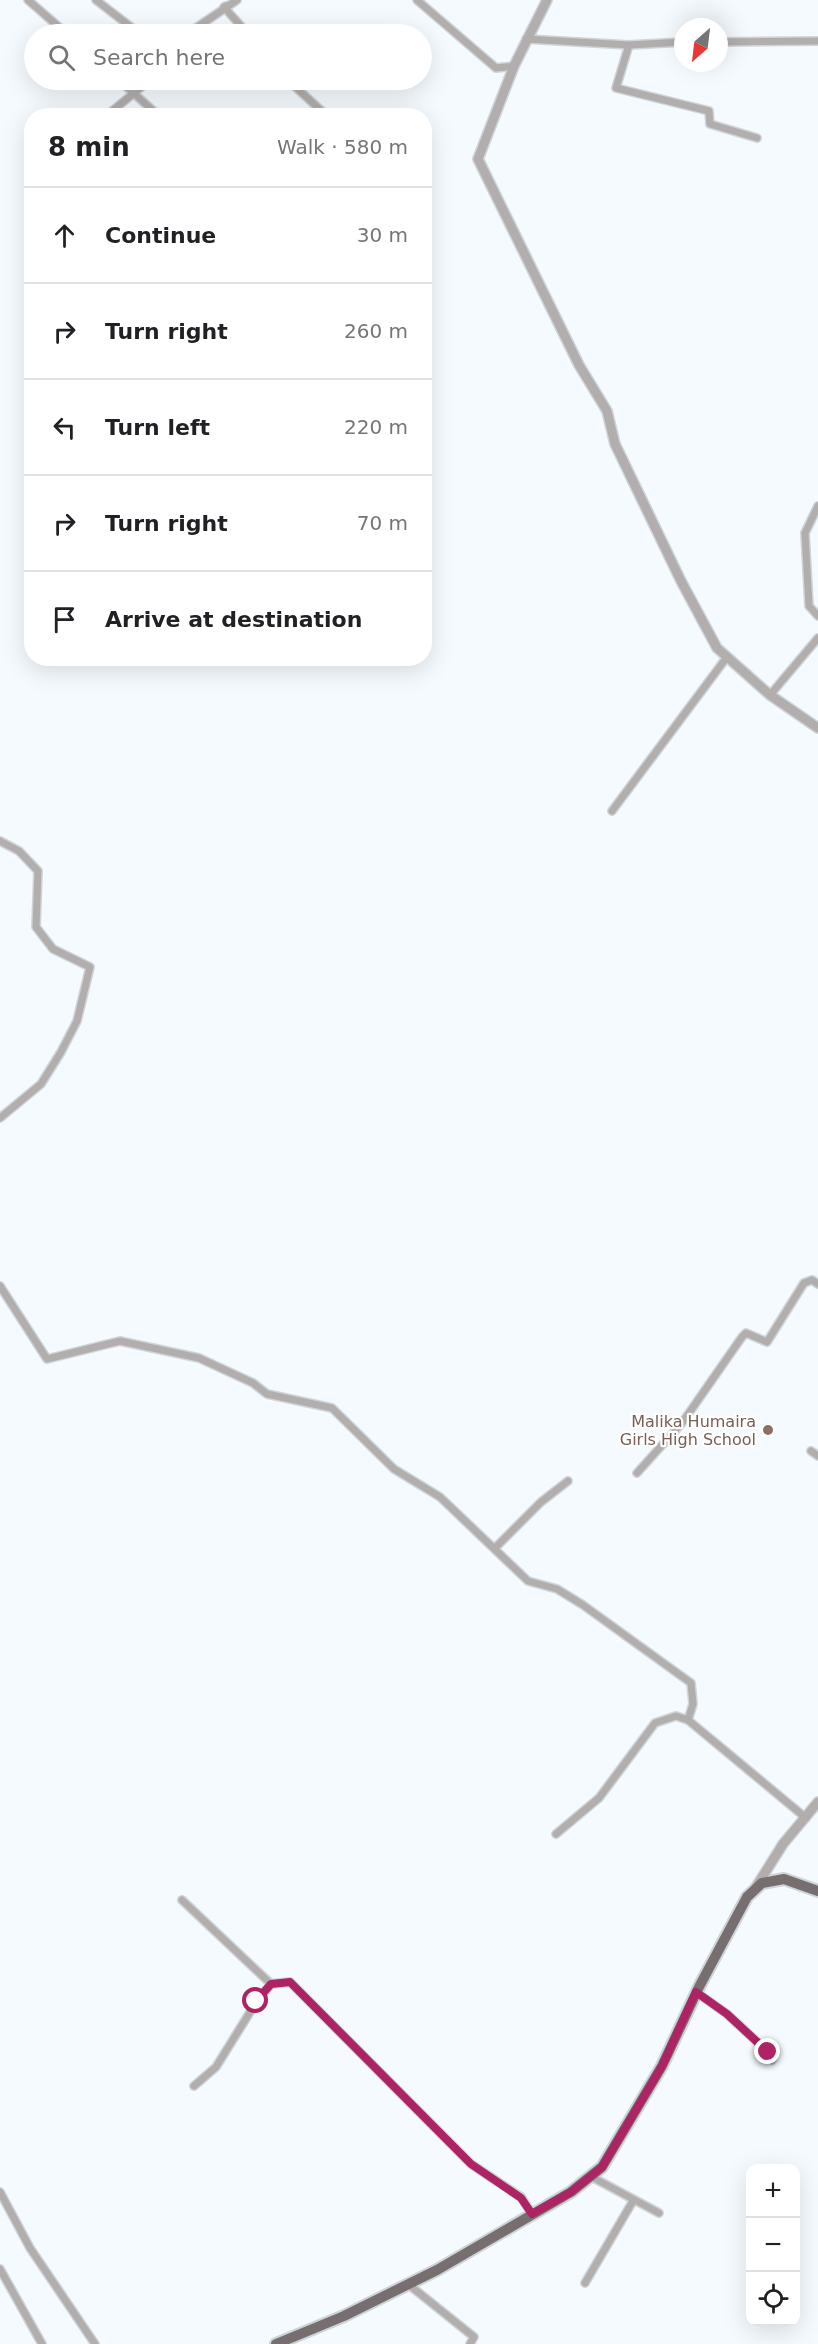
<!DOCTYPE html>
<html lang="en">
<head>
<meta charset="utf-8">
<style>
  body { margin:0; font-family:"DejaVu Sans",sans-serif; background:#f2f2f2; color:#202124 }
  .controls { position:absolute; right:18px; bottom:18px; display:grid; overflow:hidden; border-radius:12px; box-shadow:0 6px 24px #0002 }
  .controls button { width:54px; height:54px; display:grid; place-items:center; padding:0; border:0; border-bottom:2px solid #e0e0e0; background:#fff; color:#202124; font:30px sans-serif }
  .compass { position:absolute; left:674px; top:18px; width:54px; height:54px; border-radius:50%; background:#fff; box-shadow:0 6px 24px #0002; rotate:208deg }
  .stop { position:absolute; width:18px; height:18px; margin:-14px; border:4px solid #ad2364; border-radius:50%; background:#fff }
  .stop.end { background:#ad2364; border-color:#fff; box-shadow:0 2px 6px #0008 }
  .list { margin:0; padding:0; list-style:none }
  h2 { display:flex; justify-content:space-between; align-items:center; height:78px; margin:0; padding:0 24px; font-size:26px }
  h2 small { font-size:20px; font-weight:400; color:#757577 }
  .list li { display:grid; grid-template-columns:39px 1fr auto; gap:18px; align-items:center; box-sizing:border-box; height:96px; padding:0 24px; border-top:2px solid #e0e0e0 }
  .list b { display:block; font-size:22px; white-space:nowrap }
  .list em { font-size:20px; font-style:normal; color:#757577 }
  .icon { flex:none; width:33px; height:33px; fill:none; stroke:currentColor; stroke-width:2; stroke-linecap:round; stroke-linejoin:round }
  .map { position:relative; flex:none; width:818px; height:2344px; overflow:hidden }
  .search { position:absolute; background:#fff; box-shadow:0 6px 24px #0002; left:24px; top:24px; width:408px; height:66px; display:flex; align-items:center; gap:15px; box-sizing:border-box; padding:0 21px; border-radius:33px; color:#757577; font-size:22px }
  .panel { position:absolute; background:#fff; box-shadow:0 6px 24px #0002; left:24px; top:108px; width:408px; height:558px; border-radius:24px }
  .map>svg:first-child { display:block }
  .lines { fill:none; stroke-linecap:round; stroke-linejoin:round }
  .minor-casing { stroke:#cfd4d8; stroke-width:10 }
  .tertiary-casing { stroke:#cfd4d8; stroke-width:12 }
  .primary-casing { stroke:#cfd4d8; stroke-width:14 }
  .minor { stroke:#b2aead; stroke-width:7 }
  .tertiary { stroke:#b2aead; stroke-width:9 }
  .primary { stroke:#776f6f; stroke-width:10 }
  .route { stroke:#ad2364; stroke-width:8 }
  .education-dot { fill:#8d6e63; stroke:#fff; stroke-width:2 }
  .labels { text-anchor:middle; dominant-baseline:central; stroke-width:4.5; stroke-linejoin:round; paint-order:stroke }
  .education-label { font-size:16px; fill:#785e54; stroke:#fff; text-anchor:end }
</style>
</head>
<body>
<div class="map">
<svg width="818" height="2344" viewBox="0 0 818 2344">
  <rect width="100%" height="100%" fill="#f5fafe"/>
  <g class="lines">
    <g class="minor-casing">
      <g id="minor">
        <polyline points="28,0 67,34"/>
        <polyline points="96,0 140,34"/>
        <polyline points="417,0 496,68 514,66"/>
        <polyline points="226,6 224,7 248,34"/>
        <polyline points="187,34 237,0"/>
        <polyline points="526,39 629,45 683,42"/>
        <polyline points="719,42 818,41"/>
        <polyline points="629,45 616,88 709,111 710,124 757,138"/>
        <polyline points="119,80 159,116"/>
        <polyline points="288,80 327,116"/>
        <polyline points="106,116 150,80"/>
        <polyline points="818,506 805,533 809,606 818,616"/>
        <polyline points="770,695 818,638"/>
        <polyline points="612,811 727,657"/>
        <polyline points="0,841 19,851 38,871 36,927 53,949 90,967 77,1021 61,1052 41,1084 0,1118"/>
        <polyline points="0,1286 47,1359 120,1341 199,1358 253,1383 267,1394 332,1408 394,1469 440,1497 528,1581 557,1589 583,1605 691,1683 693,1704 688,1720 806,1818"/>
        <polyline points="811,1451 818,1456"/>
        <polyline points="637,1473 682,1423 742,1337 746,1333 767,1342 804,1283 812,1280 818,1284"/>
        <polyline points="495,1548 541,1502 568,1481"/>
        <polyline points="556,1834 599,1798 655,1723 676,1716 688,1720"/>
        <polyline points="182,1900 271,1984 290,1982 471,2164 521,2197 532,2214"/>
        <polyline points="696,1992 727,2014 768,2052 772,2060"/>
        <polyline points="194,2086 216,2067 257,2001 271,1984"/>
        <polyline points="590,2176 659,2213"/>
        <polyline points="0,2192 30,2248 95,2344"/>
        <polyline points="0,2269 42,2344"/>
        <polyline points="585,2283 633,2201"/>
        <polyline points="408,2284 474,2337 470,2344"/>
      </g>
    </g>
    <g class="tertiary-casing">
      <g id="tertiary">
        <polyline points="547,0 514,66 478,159 579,365 607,411 615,444 681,581 717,648 770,695 818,728"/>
        <polyline points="756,1887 783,1844 818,1802"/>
      </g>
    </g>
    <g class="primary-casing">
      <polyline id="primary" points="276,2344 344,2316 437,2270 571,2192 602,2167 662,2066 699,1987 747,1897 762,1883 784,1879 818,1891"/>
    </g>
    <use href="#minor" class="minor"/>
    <use href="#tertiary" class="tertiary"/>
    <use href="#primary" class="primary"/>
  </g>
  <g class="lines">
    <polyline class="route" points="256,2001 271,1984 290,1982 471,2164 521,2198 532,2214 571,2192 602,2167 662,2066 696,1992 727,2014 768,2052"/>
  </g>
  <circle class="education-dot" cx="768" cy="1430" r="6"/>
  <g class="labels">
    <g class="education-label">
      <text x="756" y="1421">Malika Humaira<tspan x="756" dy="18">Girls High School</tspan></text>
    </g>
  </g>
</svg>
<div class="controls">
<button>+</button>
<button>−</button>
<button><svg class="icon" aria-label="locate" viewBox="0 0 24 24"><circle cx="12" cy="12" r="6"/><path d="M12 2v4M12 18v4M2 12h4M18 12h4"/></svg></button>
</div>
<svg class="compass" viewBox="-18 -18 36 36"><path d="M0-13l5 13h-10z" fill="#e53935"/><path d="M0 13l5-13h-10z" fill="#757577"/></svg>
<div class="stop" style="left:256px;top:2001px"></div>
<div class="stop end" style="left:768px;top:2052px"></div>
<div class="search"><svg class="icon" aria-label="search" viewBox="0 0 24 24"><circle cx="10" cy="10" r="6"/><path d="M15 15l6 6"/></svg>Search here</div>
<section class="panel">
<h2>8 min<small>Walk · 580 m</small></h2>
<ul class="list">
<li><svg class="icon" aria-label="ahead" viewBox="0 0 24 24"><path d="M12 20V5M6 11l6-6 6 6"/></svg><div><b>Continue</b></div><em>30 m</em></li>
<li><svg class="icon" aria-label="right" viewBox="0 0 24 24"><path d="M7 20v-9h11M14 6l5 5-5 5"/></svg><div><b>Turn right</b></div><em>260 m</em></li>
<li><svg class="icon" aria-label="left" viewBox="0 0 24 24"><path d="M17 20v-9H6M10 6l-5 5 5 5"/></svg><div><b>Turn left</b></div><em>220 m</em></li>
<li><svg class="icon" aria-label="right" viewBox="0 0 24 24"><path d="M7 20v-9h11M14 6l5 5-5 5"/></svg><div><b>Turn right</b></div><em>70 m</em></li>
<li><svg class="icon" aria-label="arrive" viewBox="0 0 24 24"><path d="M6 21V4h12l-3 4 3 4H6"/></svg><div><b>Arrive at destination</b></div></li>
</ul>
</section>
</div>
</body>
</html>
